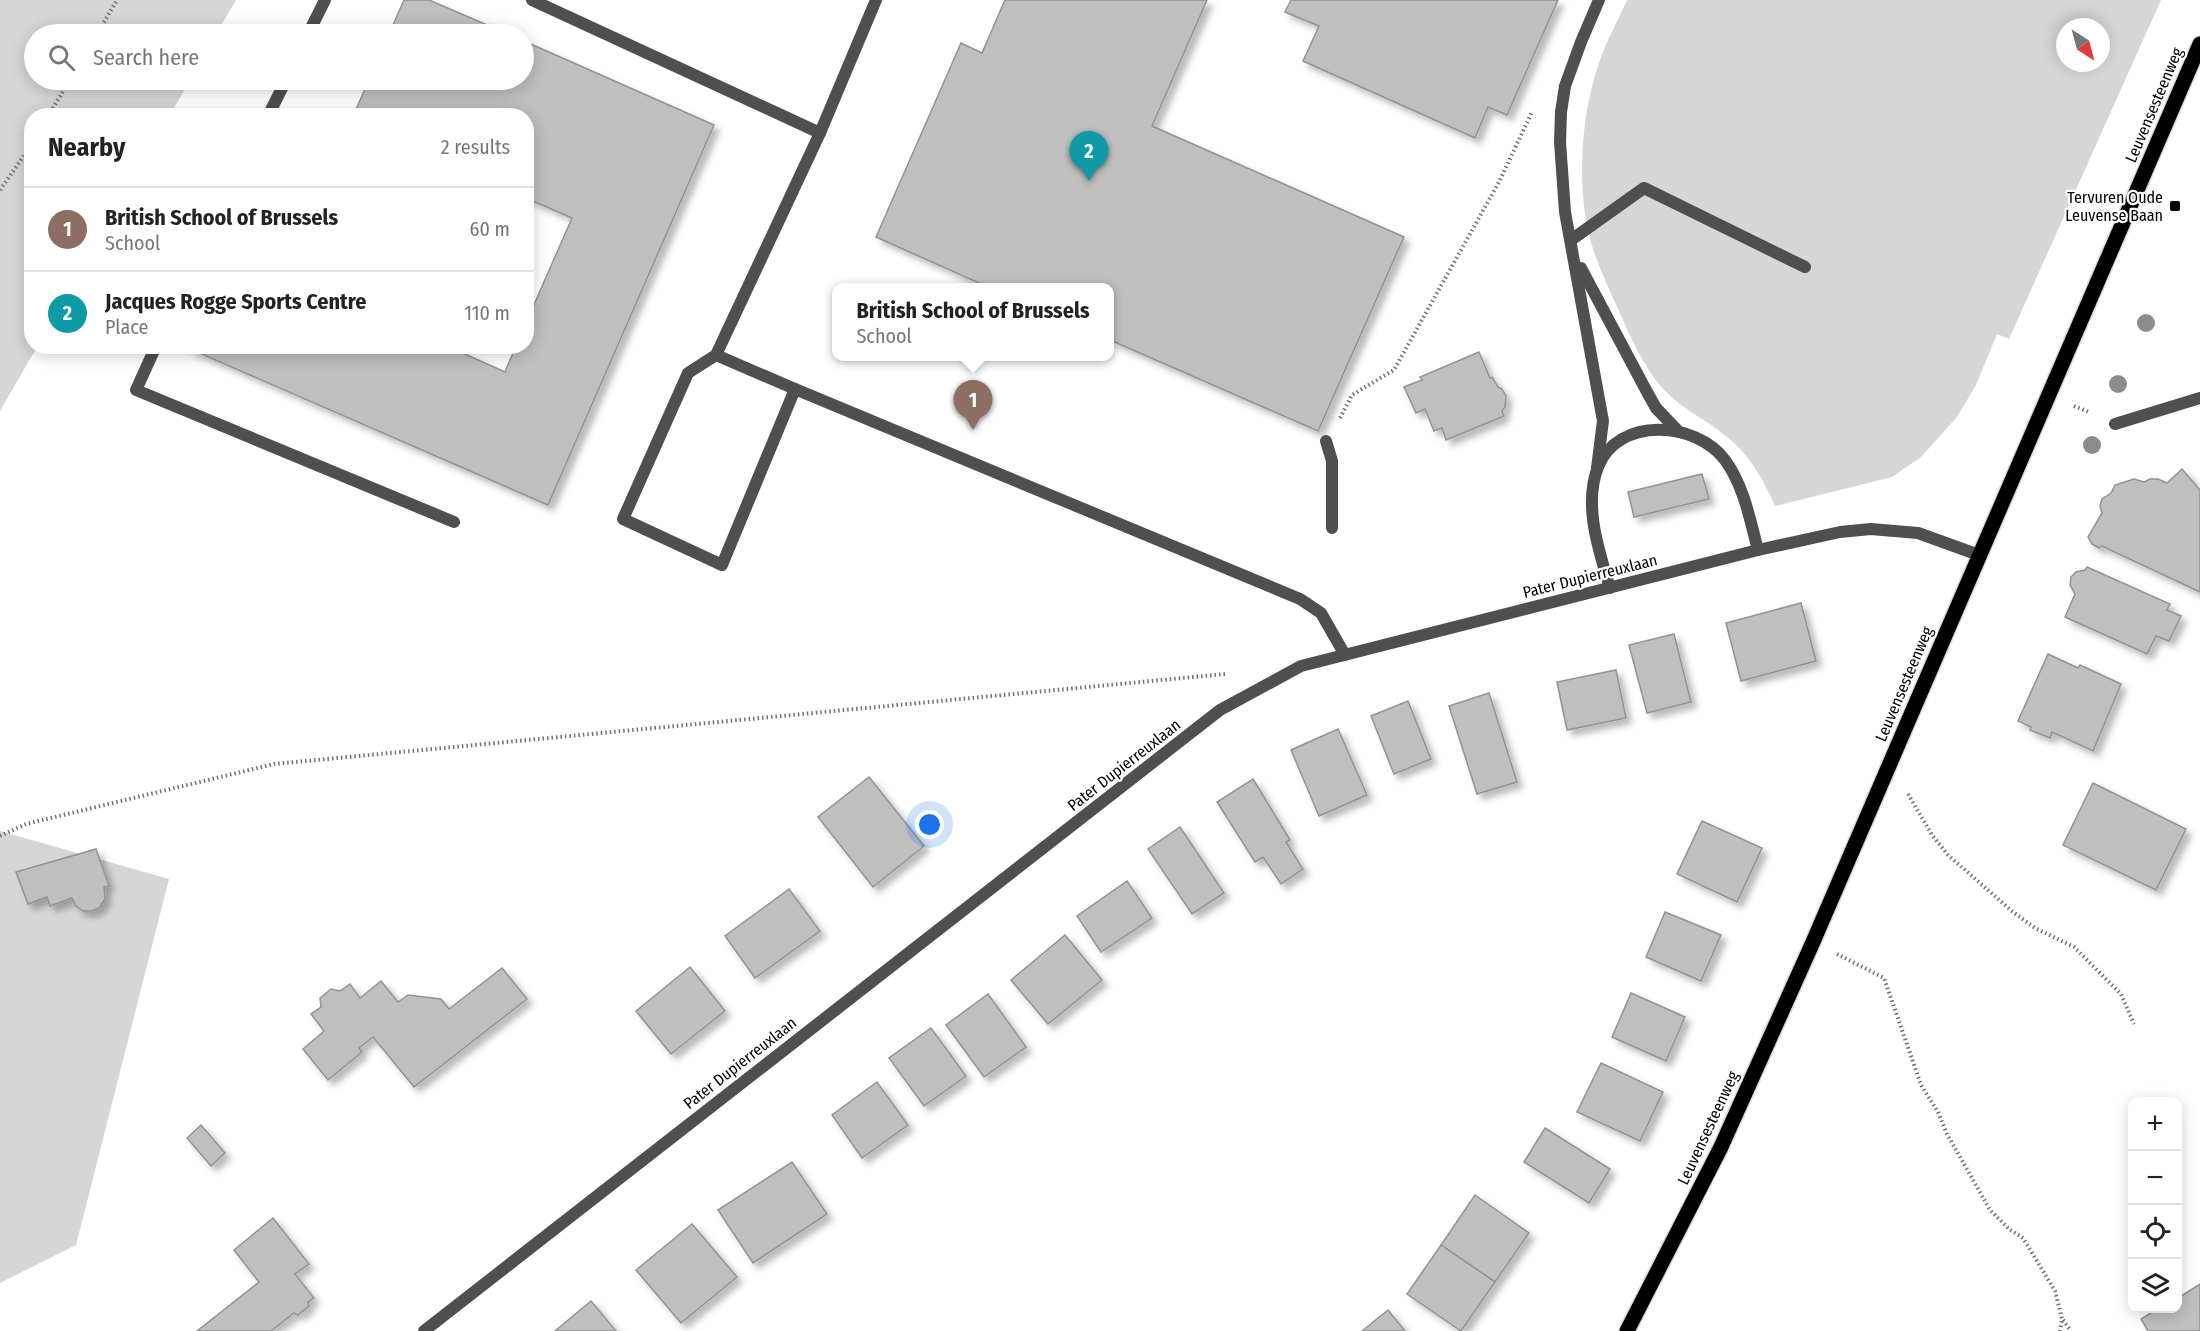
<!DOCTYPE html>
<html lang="en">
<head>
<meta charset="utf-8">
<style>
  body { margin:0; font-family:"Fira Sans Condensed",sans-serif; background:#f6f6f6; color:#222 }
  .controls { position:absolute; right:18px; bottom:18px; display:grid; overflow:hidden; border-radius:12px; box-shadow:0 3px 15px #0003 }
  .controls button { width:54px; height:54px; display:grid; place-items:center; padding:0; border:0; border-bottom:2px solid #e0e0e0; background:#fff; color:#222; font:30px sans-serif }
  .compass { position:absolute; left:2056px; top:18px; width:54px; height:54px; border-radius:50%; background:#fff; box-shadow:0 3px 15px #0003; rotate:144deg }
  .you { position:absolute; left:930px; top:825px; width:21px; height:21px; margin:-15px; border:4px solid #fff; border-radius:50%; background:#1a73e8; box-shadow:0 0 0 9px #1a73e833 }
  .badge { display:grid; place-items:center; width:39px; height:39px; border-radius:50%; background:#000; color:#fff; font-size:20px; font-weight:700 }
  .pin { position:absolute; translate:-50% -50px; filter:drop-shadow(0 2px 3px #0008) }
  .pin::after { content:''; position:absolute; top:32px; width:21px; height:18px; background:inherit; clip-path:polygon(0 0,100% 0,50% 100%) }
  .popup { position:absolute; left:832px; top:283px; width:282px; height:78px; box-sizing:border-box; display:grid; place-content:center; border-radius:12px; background:#fff; filter:drop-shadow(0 2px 4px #0005); font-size:20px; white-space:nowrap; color:#767676 }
  .popup b { font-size:22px; color:#222 }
  .popup::after { content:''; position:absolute; left:50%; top:100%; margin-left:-12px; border:12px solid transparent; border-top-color:#fff }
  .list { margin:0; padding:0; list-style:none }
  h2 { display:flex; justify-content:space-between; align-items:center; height:78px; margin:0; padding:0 24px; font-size:26px }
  h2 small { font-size:20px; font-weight:400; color:#767676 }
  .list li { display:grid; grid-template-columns:39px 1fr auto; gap:18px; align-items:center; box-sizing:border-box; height:84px; padding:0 24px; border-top:2px solid #e0e0e0 }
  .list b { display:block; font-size:22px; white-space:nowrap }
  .list p { margin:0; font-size:20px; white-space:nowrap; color:#767676 }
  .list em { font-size:20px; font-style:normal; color:#767676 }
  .icon { flex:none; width:33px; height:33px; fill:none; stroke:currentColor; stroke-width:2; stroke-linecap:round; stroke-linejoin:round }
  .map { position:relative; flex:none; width:2200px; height:1331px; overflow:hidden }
  .search { position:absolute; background:#fff; box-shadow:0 3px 15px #0003; left:24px; top:24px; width:510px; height:66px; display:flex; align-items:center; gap:15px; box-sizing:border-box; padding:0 21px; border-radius:33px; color:#767676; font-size:22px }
  .panel { position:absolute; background:#fff; box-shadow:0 3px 15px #0003; left:24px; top:108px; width:510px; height:246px; border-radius:24px }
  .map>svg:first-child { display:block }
  .green { fill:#d6d6d6; fill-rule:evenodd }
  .building { fill:#bfbfbf; stroke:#939393; stroke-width:1.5; filter:url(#shadow) }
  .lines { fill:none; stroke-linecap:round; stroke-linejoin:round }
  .primary-casing { stroke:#dbdbdb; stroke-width:18 }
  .path { stroke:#717171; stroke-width:4; stroke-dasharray:1.5 3; stroke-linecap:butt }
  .lane { stroke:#4f4f4f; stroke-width:12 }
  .street { stroke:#4f4f4f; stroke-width:12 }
  .primary { stroke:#000; stroke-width:15 }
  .tree { fill:#8c8c8c }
  .poi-dot { fill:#000; stroke:#fff; stroke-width:2 }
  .labels { text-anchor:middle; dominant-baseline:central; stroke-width:4.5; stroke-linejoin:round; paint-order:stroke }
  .street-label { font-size:16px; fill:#000; stroke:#fff }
  .poi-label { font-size:16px; fill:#000; stroke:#fff; text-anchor:end }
</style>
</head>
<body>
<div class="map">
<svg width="2200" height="1331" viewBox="0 0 2200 1331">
  <defs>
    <filter id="shadow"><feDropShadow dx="5.5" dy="5.5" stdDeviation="3" flood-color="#0004"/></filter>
  </defs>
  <rect width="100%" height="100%" fill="#fff"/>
  <g class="green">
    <polygon points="0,0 236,0 216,34 34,34 34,80 190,80 170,115 32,116 32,346 37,347 0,411"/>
    <path d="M1627,0H2161L2009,339L1997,334L1976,385L1957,417L1921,457L1892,477L1775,506C1764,482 1753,460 1733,442C1712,422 1684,411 1664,390C1644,368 1631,338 1619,311C1610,292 1601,272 1594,252C1575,197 1580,116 1599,63C1606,41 1618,21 1627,0ZM2065,27H2101V63H2065Z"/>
    <polygon points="0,831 169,879 76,1245 0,1283"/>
  </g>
  <g class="building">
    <polygon points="404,0 429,0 508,34 389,34"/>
    <polygon points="1005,0 1207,0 1152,126 1404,237 1318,431 1110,340 1110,288 1002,288 999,286 990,288 876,237 961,43 982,53"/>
    <polygon points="1291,0 1558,0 1507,115 1488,107 1475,138 1303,61 1319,26 1285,12"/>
    <polygon points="524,41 714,125 548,505 188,348 189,346 447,346 505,372 516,346 526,346 526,323 572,218 526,198 526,116 353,116 369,80 524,80"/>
    <polygon points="1479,352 1490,378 1492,377 1498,387 1502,389 1506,396 1505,407 1502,411 1504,416 1446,440 1442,428 1434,431 1425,409 1416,413 1404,387 1422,380 1420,377"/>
    <polygon points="2182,469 2200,490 2200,592 2102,546 2099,548 2092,544 2088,537 2102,513 2100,506 2102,499 2111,493 2115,485 2134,479 2144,482 2150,479 2158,479 2167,483"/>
    <polygon points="1702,474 1709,499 1634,517 1628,492"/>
    <polygon points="2087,567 2170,604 2167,610 2181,616 2169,641 2156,636 2147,654 2065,617 2075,594 2070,585 2071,577 2076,572 2085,570"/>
    <polygon points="1801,603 1816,661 1741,681 1726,623"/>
    <polygon points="1674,634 1691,702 1647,713 1629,645"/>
    <polygon points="2048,654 2078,668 2080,665 2121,684 2093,751 2052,732 2050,738 2030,730 2031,727 2018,721"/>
    <polygon points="1616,670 1626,718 1567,730 1557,682"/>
    <polygon points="1489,693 1517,782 1477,794 1449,706"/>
    <polygon points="1408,701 1431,759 1394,774 1371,716"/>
    <polygon points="1338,729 1367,795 1319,816 1291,750"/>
    <polygon points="869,777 924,846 873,887 818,817"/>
    <polygon points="1253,779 1290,840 1286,842 1303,869 1281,884 1263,857 1255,862 1217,802"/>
    <polygon points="2093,783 2186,829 2156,890 2063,845"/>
    <polygon points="1702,821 1762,848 1737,902 1677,874"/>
    <polygon points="1180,827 1224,893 1192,914 1148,849"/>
    <polygon points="96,849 109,886 104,887 105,899 99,908 91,911 83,911 76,906 72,898 50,906 47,897 28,904 16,872"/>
    <polygon points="1127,881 1152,918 1101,952 1077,916"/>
    <polygon points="789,889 820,931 755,978 725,936"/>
    <polygon points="1665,912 1721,935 1701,981 1646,957"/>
    <polygon points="1065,935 1102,980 1048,1024 1011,980"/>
    <polygon points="690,967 725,1011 671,1054 636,1011"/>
    <polygon points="502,968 527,999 414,1087 373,1037 359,1048 362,1052 328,1080 303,1049 324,1031 311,1014 321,1007 320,998 331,989 340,991 350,984 360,998 381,981 398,1002 408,995 441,999 449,1009"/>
    <polygon points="1631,993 1685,1017 1666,1061 1612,1037"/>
    <polygon points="988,994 1026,1047 984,1077 946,1025"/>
    <polygon points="931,1028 966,1076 924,1106 889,1058"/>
    <polygon points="1601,1063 1663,1092 1640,1141 1577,1112"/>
    <polygon points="877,1082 908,1125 862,1158 832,1115"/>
    <polygon points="201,1125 225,1153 211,1166 187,1138"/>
    <polygon points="1545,1128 1610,1169 1589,1203 1524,1162"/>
    <polygon points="792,1162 827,1214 753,1263 718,1210"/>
    <polygon points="1475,1195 1529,1233 1495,1282 1441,1245"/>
    <polygon points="273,1218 309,1264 295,1274 314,1298 308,1302 309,1306 298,1315 294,1313 271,1331 197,1331 259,1282 234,1250"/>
    <polygon points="692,1224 737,1277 681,1323 636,1270"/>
    <polygon points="1441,1245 1495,1282 1461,1331 1407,1294"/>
    <polygon points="2200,1284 2200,1331 2148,1331 2141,1319 2159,1308 2178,1308 2178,1298"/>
    <polygon points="591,1301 616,1331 555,1331"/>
    <polygon points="1388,1310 1405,1331 1362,1331"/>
  </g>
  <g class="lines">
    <g class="primary-casing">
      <polyline id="primary" points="1627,1331 1721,1147 1813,942 2200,44"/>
    </g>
    <g class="path">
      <polyline points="97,34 117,0"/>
      <polyline points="48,116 70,80"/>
      <polyline points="0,190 32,144"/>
      <polyline points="2074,406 2089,412"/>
      <polyline points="1340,418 1352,395 1394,370 1499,182 1532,112"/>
      <polyline points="1908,794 1932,835 1948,855 2013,912 2035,928 2074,947 2121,994 2134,1024"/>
      <polyline points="0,836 26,824 274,764 1225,674"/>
      <polyline points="1837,954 1884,978 1921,1085 1938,1112 1947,1134 1990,1210 2009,1229 2023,1238 2055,1291 2062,1319 2060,1331"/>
      <polyline points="2063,1320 2071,1331"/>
    </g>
    <g class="lane">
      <polyline points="532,0 820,133"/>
      <polyline points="876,0 820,133 716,355 795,389 1300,599 1321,613 1345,655"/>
      <polyline points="308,34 325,0"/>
      <polyline points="268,116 286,80"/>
      <polyline points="1571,240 1644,188 1805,267"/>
      <polyline points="1581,268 1647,392 1656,408 1679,432"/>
      <polyline points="156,346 136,390 454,522"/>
      <polyline points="716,355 688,373 623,519 722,565 795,389"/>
      <polyline points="1326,441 1332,461 1332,528"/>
      <polyline points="1597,468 1603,421 1565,212 1560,142 1561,112 1565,86 1581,42 1599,0"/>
      <path d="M1610,588C1599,551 1583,505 1598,467C1618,416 1696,421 1725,460C1744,486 1750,520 1758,550"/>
    </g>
    <g class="street">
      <polyline points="2115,424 2200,398"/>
      <polyline points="424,1331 1220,710 1301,666 1758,550 1840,532 1871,529 1918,533 1979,555"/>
    </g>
    <use href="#primary" class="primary"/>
  </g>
  <g class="tree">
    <circle cx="2146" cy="323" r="9"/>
    <circle cx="2118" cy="384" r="9"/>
    <circle cx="2092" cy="445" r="9"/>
  </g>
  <rect class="poi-dot" x="2169" y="200" width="12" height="12" rx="3"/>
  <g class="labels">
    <g class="street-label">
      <text transform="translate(2154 105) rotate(-67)">Leuvensesteenweg</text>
      <text transform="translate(1590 576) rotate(-14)">Pater Dupierreuxlaan</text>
      <text transform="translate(1904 684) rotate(-67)">Leuvensesteenweg</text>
      <text transform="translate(1124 765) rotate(-38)">Pater Dupierreuxlaan</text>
      <text transform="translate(740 1063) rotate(-38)">Pater Dupierreuxlaan</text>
      <text transform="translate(1708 1128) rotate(-65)">Leuvensesteenweg</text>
    </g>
    <g class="poi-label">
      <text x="2163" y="197">Tervuren Oude<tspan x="2163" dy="18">Leuvense Baan</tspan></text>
    </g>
  </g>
</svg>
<div class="controls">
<button>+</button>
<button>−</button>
<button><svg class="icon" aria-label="locate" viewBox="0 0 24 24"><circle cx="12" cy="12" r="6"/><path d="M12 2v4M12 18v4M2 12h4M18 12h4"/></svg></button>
<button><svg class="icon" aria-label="layers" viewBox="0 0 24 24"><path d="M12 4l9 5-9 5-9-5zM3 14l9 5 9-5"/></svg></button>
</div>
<svg class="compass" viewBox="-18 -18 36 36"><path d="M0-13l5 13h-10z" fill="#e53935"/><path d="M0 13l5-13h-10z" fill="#767676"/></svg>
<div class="you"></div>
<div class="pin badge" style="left:973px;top:430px;background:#8d6e63">1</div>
<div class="popup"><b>British School of Brussels</b>School</div>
<div class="pin badge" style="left:1089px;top:181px;background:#0f9aa8">2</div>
<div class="search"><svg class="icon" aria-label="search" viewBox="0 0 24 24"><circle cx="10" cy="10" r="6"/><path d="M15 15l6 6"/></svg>Search here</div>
<section class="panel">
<h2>Nearby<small>2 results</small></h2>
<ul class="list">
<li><span class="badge" style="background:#8d6e63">1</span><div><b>British School of Brussels</b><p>School</p></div><em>60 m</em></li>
<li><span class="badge" style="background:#0f9aa8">2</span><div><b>Jacques Rogge Sports Centre</b><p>Place</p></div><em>110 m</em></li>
</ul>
</section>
</div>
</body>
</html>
